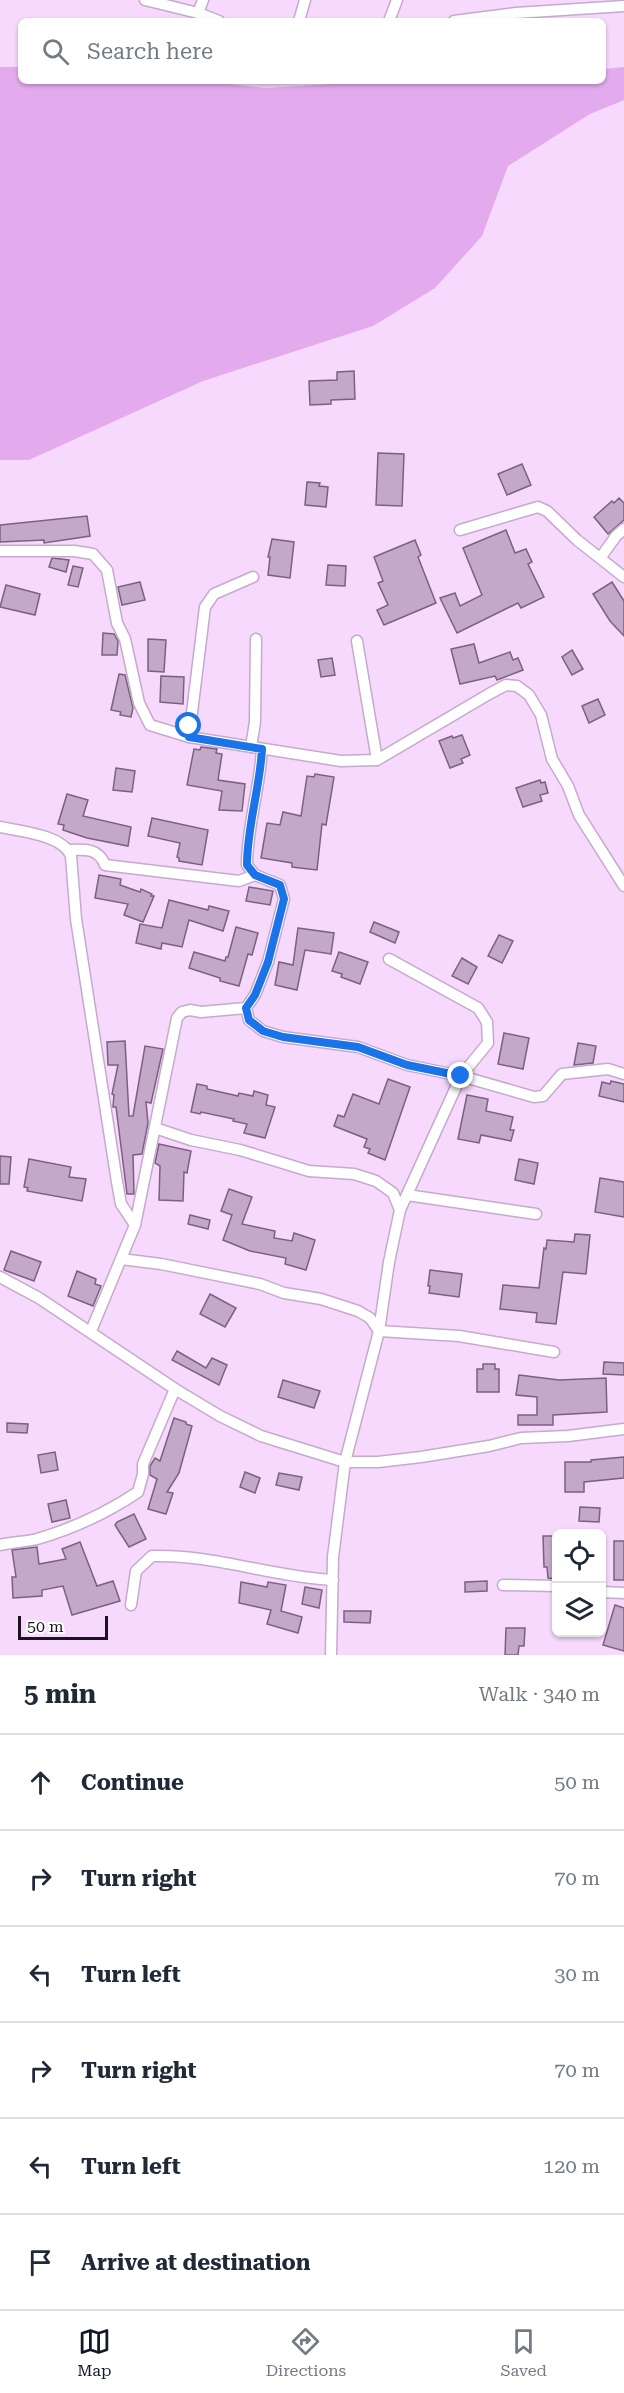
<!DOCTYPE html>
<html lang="en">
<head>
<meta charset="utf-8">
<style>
  body { margin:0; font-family:"Roboto Serif",serif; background:#f2f2f3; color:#1f2937 }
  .controls { position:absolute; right:18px; bottom:18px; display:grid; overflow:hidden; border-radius:9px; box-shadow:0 2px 4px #0004 }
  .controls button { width:54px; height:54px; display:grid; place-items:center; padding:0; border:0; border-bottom:2px solid #e0e1e3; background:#fff; color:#1f2937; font:30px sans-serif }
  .scale { position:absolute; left:18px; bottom:15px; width:90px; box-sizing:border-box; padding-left:6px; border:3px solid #1d131f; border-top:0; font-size:16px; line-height:21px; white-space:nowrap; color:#1d131f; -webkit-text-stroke:4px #fff; paint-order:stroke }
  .stop { position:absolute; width:18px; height:18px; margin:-14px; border:4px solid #1a73e8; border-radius:50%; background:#fff }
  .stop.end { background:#1a73e8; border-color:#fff; box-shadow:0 2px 6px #0008 }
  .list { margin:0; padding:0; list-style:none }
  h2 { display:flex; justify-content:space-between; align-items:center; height:78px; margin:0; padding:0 24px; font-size:26px }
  h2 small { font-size:20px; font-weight:400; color:#747a83 }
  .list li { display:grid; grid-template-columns:39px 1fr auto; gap:18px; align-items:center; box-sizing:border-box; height:96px; padding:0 24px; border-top:2px solid #e0e1e3 }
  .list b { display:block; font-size:22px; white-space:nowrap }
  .list em { font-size:20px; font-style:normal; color:#747a83 }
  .icon { flex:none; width:33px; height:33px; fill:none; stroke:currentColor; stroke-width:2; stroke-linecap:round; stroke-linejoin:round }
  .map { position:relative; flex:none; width:624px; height:1655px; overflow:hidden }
  .search { position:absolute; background:#fff; box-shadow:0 2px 4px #0004; left:18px; right:18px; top:18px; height:66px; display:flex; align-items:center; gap:15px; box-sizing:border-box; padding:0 21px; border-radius:9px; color:#747a83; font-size:22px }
  .sheet { height:654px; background:#fff }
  nav { display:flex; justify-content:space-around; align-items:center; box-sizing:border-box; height:84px; border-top:2px solid #e0e1e3; background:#fff; font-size:16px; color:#747a83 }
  nav a { display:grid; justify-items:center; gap:3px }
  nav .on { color:#111827 }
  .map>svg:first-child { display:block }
  .water { fill:#e3abee }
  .building { fill:#c4a8c9; stroke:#7b617f; stroke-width:1.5 }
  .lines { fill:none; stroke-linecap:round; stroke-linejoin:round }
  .minor-casing { stroke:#c6aacc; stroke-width:13 }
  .minor { stroke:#fff; stroke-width:10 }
  .route { stroke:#1a73e8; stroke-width:8 }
</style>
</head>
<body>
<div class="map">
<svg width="624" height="1655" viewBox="0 0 624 1655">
  <rect width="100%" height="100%" fill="#f6d9fc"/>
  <polygon class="water" points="0,67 21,67 21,81 199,81 266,88 382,81 603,81 603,69 624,67 624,100 590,114 508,166 482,236 435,288 373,326 203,381 29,460 0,460"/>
  <g class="building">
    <polygon points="354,371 355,399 331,400 331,404 310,405 309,381 337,380 337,372"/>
    <polygon points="378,453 404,454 402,506 376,505"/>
    <polygon points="522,464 531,485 507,495 498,474"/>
    <polygon points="307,482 320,483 319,486 328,487 326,507 305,505"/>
    <polygon points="619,498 624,503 624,520 608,534 594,517 612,501 614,503"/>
    <polygon points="87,516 90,536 44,543 44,540 0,542 0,525"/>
    <polygon points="506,530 515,553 526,549 532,562 528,564 544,597 521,608 518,603 457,633 440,598 455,593 460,606 482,595 463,548"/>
    <polygon points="272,539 294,542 290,578 268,575 270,557 268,557"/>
    <polygon points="415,540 421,555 418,557 436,603 384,625 377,610 388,605 378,583 383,581 374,557"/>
    <polygon points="52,558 69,560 66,572 49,567"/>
    <polygon points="328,565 346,566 345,586 326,585"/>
    <polygon points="73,566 83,568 78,587 68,585"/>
    <polygon points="140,582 145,600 122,605 118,587"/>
    <polygon points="612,582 624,601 624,636 610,621 593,594"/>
    <polygon points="6,585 40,594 35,615 0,607"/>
    <polygon points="103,633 114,634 118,641 117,655 102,655"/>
    <polygon points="148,639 166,640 164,672 148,671"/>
    <polygon points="474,644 479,663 510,652 513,660 518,658 523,670 497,680 495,676 460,684 451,649"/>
    <polygon points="572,650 583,669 572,675 562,657"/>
    <polygon points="332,658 335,675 321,677 318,660"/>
    <polygon points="119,674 125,675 133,708 131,717 120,715 121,712 111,710"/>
    <polygon points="161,676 184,677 183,704 160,702"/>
    <polygon points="598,699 605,715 589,723 582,706"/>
    <polygon points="462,735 470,755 461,759 463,763 450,768 439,741 452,736 453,738"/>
    <polygon points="201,747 217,749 216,753 222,754 218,780 245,784 242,811 219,810 222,791 187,785 194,749 200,750"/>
    <polygon points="116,768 135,771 132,792 113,790"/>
    <polygon points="315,774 334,777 326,825 322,824 317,870 292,867 292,863 261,858 267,823 280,825 283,812 301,816 307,776 314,777"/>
    <polygon points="540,780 541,783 545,782 548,793 540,795 542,801 523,807 516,788"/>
    <polygon points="67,794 88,800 83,816 131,827 128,846 87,838 63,830 64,825 58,824"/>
    <polygon points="152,818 208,830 202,865 179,861 179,858 177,857 180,843 148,836"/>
    <polygon points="99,875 121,879 120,885 140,892 141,889 152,894 151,896 154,896 143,922 124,915 128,904 95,898"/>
    <polygon points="249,887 273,891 270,905 246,901"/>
    <polygon points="169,900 208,910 209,906 229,911 223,931 189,920 182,947 162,943 161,949 136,943 140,924 162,928"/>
    <polygon points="374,922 399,932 395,943 370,932"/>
    <polygon points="236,927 258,933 252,955 248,954 239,986 220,981 220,978 189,968 194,952 225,961 226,957 228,957"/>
    <polygon points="298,928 334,933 331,954 305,950 297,990 275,985 279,962 293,965"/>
    <polygon points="499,935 513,941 502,963 488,956"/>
    <polygon points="339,952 368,962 360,984 341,977 342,974 332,971"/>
    <polygon points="462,958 477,967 468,984 452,976"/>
    <polygon points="504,1033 529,1038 523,1069 498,1064"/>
    <polygon points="125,1041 129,1116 133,1116 145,1046 163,1049 151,1103 146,1102 148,1123 142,1154 133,1155 134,1194 127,1194 116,1107 113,1107 114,1095 112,1094 118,1065 108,1065 107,1042"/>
    <polygon points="578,1043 596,1046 593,1063 574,1065"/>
    <polygon points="388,1079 410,1087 385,1160 368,1153 370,1149 364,1147 367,1139 334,1126 338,1115 344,1117 353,1094 379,1104"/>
    <polygon points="611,1081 624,1084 624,1102 599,1096 602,1082 610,1084"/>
    <polygon points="197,1084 207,1086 207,1089 238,1096 239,1093 253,1096 254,1091 268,1095 266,1105 275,1107 265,1138 244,1133 247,1124 233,1121 234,1119 201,1112 200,1114 191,1112"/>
    <polygon points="467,1095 488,1099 486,1111 513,1117 510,1130 514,1130 511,1141 481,1135 479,1143 458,1139"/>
    <polygon points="159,1144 191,1151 187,1173 184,1172 183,1201 159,1200 160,1166 155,1163"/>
    <polygon points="0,1156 11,1157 9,1184 0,1184"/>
    <polygon points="29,1159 71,1167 69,1177 86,1179 82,1201 27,1191 28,1188 24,1187"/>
    <polygon points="519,1159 538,1163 534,1184 515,1180"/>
    <polygon points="600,1178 624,1182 624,1217 595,1212"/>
    <polygon points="229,1189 252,1197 242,1224 275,1231 274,1238 292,1241 294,1233 315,1240 306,1270 285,1264 286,1258 250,1251 223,1240 232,1215 221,1211"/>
    <polygon points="190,1215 210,1220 208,1229 188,1224"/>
    <polygon points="575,1234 590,1235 586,1274 563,1272 556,1324 536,1322 537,1313 500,1309 503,1285 539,1288 544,1248 546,1249 547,1240 574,1242"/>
    <polygon points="11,1251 41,1262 34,1281 4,1270"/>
    <polygon points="430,1270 462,1274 459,1297 429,1293 430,1286 428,1286"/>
    <polygon points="77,1271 96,1279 95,1284 101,1286 93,1306 68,1296"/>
    <polygon points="210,1294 236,1308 225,1327 200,1314"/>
    <polygon points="177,1351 206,1368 212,1358 227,1365 219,1385 172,1360"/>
    <polygon points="604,1362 624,1363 624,1375 603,1374"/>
    <polygon points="483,1364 495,1364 495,1369 499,1369 499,1392 477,1392 477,1369 483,1369"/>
    <polygon points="519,1375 559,1380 606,1378 607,1412 553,1415 553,1425 518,1425 518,1415 537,1415 537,1397 516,1395"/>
    <polygon points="283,1380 320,1391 314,1408 278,1397"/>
    <polygon points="174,1418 186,1422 186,1424 192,1426 179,1473 167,1492 173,1493 166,1514 148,1509 157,1479 150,1475 150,1466 155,1458 160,1461"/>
    <polygon points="7,1423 28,1424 27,1433 7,1432"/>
    <polygon points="55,1452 58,1470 41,1473 38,1455"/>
    <polygon points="624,1457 624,1478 584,1482 584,1492 565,1492 565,1462 591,1462 591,1460"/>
    <polygon points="245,1472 260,1478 255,1493 240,1487"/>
    <polygon points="279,1473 302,1477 299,1490 276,1485"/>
    <polygon points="66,1500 70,1518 52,1522 48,1504"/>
    <polygon points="580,1507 600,1508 599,1522 579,1521"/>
    <polygon points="134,1514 146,1539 129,1547 115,1525 117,1522"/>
    <polygon points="543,1536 556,1536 556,1579 548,1578 547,1567 544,1567"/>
    <rect x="614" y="1541" width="10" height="39"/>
    <polygon points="80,1542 97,1586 113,1581 120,1601 72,1615 63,1586 42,1590 42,1596 13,1598 12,1577 16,1577 12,1550 37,1547 39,1564 66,1559 62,1549"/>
    <polygon points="487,1581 487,1591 465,1592 465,1582"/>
    <polygon points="241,1582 267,1587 268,1582 286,1585 281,1611 302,1617 298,1633 267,1624 271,1610 239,1603"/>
    <polygon points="305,1587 322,1590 319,1608 302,1604"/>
    <polygon points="615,1605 624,1608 624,1651 603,1645"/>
    <polygon points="344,1611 371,1611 370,1623 344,1622"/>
    <polygon points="506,1628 525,1628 524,1646 519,1646 518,1655 505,1655"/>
  </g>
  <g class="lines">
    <g class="minor-casing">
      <g id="minor">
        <polyline points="145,0 198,13 219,21"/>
        <polyline points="198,13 203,0"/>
        <polyline points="299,21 305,0"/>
        <polyline points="389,21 397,0"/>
        <polyline points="454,21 516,13 624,6"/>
        <polyline points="460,530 538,507 547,511 577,540 624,577"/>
        <polyline points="0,551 74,551 93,554 107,570 117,623 125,639 139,703 150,725 189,737"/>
        <polyline points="601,557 616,536 624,529"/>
        <polyline points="253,577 214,594 205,607 189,737 341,761 377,760 489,694 506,685 517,686 529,695 541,715 552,759 568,786 579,815 624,886"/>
        <polyline points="357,641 377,760"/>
        <polyline points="251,747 255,722 256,639"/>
        <path d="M0,827C20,831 63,835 71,856L76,919L117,1182L121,1204L135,1225"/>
        <path d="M69,850C84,849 99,848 105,865L239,881L255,875"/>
        <polyline points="246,1008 249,1020 263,1031 283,1037 358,1047 407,1065 461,1076 534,1097 543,1096 562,1074 608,1069 624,1074"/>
        <polyline points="155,1128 191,1140 240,1150 309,1171 354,1174 376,1181 393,1193 400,1210"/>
        <polyline points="407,1195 536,1214"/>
        <polyline points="121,1259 161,1264 260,1284 284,1293 321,1299 358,1311 370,1318 379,1331 459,1336 554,1352"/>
        <polyline points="0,1277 39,1298 175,1389 220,1416 261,1436 345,1462 378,1462 421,1457 489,1446 521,1438 568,1436 624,1429"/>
        <path d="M91,1331L135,1225L177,1018L182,1012L190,1010L201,1012L246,1008L255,995L268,962L284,899L280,885L255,875L247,865C247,826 260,788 262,749"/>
        <path d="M0,1545C12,1542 25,1542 37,1539C72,1529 108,1512 138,1492L143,1474V1464L175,1389"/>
        <polyline points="503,1585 556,1586"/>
        <polyline points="602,1592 624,1593"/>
        <path d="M131,1605L136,1571L152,1556C213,1554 272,1577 333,1580"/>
        <polyline points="331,1655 333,1557 345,1462 379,1331 389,1262 400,1210 461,1076 488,1043 487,1022 478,1008 389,959"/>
      </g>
    </g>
    <use href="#minor" class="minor"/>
  </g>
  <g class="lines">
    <path class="route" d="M189,726V737L262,749C260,788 247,826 247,865L255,875L280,885L284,899L268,962L255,995L246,1008L249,1020L263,1031L283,1037L358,1047L407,1065L461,1076"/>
  </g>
</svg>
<div class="controls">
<button><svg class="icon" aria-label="locate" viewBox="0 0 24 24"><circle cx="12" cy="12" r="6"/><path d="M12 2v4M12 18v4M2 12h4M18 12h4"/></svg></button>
<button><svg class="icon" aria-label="layers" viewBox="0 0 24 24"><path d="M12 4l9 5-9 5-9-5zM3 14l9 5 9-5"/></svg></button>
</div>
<div class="scale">50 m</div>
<div class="stop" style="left:189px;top:726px"></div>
<div class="stop end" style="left:461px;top:1076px"></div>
<div class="search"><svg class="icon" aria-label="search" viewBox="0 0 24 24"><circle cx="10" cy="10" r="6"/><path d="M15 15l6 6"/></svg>Search here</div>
</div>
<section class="sheet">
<h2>5 min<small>Walk · 340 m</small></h2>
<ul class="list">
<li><svg class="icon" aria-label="ahead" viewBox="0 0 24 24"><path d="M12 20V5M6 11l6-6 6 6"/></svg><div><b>Continue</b></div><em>50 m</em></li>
<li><svg class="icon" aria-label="right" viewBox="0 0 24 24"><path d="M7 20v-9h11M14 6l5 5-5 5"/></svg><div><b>Turn right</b></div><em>70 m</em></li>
<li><svg class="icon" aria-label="left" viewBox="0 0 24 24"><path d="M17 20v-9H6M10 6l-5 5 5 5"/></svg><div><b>Turn left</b></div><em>30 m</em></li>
<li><svg class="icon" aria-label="right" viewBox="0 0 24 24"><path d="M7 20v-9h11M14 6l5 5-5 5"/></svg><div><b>Turn right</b></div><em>70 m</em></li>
<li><svg class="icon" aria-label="left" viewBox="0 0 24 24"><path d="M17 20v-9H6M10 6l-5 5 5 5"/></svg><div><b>Turn left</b></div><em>120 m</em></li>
<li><svg class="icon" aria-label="arrive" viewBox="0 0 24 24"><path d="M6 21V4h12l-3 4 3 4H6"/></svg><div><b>Arrive at destination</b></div></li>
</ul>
</section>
<nav>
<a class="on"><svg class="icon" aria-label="map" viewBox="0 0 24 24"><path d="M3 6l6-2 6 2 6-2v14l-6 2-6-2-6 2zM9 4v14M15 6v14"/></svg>Map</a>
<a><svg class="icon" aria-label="directions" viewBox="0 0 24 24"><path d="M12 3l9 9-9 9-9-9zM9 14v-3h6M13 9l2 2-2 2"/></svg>Directions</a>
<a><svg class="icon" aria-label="saved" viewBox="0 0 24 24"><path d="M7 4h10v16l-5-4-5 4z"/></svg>Saved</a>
</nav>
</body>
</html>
